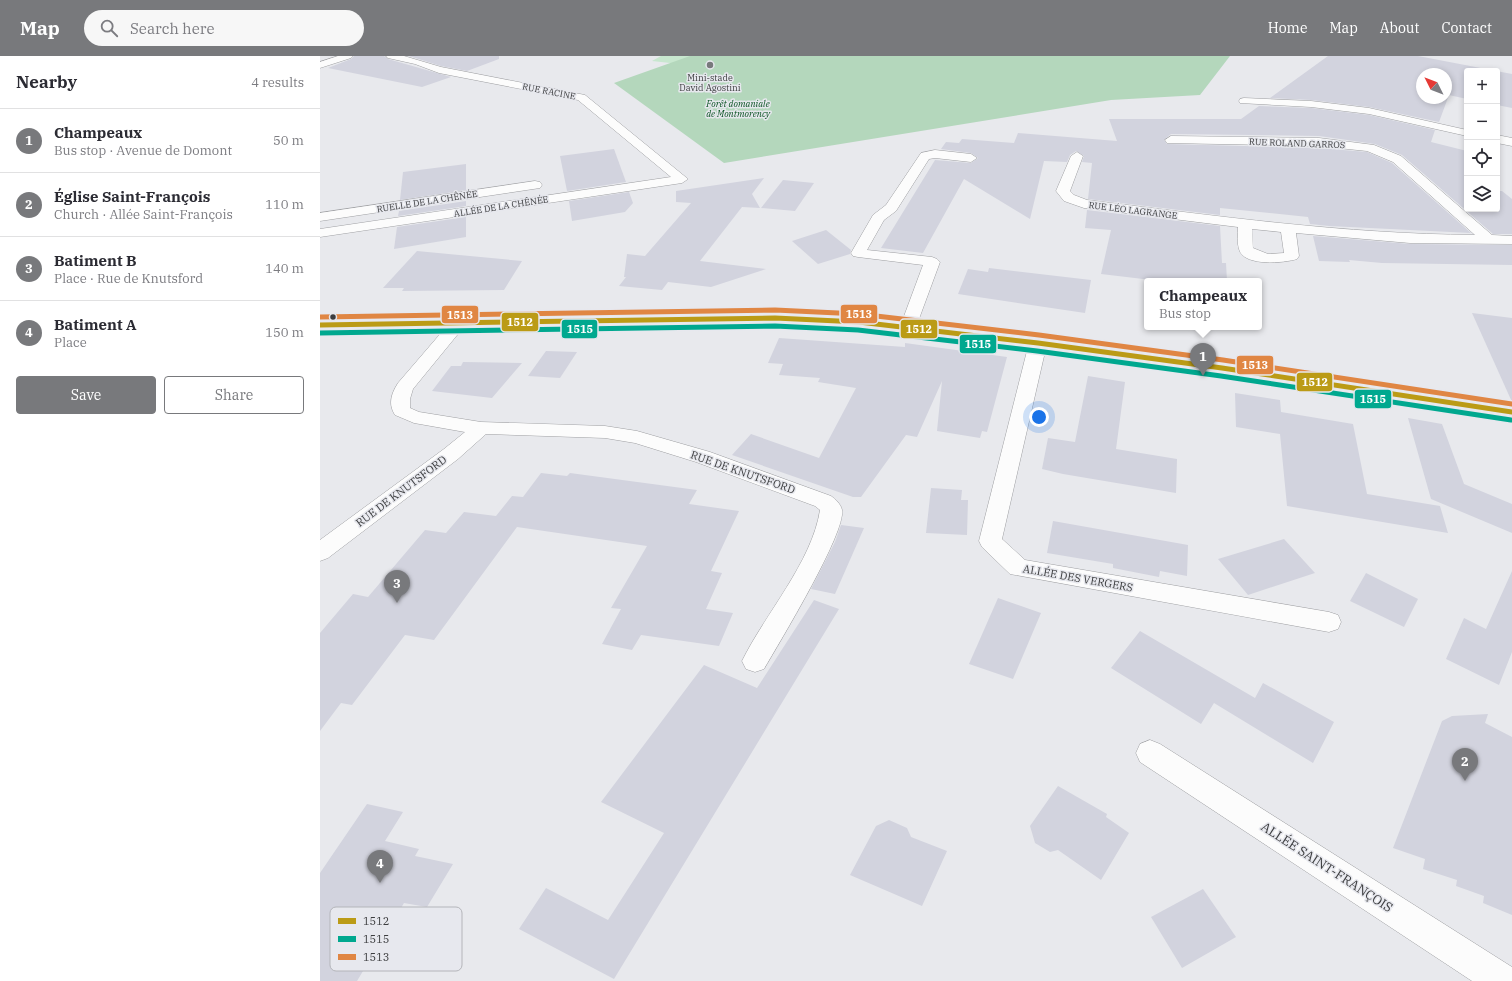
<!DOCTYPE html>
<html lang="en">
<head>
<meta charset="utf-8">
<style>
  body { margin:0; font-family:"IBM Plex Serif",serif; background:#f7f7f7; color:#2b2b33 }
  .controls { position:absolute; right:12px; top:12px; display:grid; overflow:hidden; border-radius:4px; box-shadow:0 2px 6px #0003 }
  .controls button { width:36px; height:36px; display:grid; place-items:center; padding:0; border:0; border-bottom:1px solid #e1e1e2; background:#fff; color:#2b2b33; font:20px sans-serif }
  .compass { position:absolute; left:1096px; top:12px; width:36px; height:36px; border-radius:50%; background:#fff; box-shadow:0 2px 6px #0003; rotate:312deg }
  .you { position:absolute; left:719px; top:361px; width:14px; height:14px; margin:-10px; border:3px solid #fff; border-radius:50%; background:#1a73e8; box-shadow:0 0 0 6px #1a73e833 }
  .badge { display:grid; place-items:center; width:26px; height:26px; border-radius:50%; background:#78797c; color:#fff; font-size:13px; font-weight:700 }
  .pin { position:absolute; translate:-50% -33px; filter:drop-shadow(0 1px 2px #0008) }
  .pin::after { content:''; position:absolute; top:21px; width:14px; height:12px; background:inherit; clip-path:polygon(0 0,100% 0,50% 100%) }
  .popup { position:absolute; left:824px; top:222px; width:118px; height:52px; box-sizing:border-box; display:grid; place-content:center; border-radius:4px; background:#fff; filter:drop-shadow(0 1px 3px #0005); font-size:13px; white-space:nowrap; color:#7c7c81 }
  .popup b { font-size:15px; color:#2b2b33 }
  .popup::after { content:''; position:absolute; left:50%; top:100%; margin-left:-8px; border:8px solid transparent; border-top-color:#fff }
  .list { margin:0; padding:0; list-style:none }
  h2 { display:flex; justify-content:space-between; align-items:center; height:52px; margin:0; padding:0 16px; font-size:17px }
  h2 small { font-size:13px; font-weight:400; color:#7c7c81 }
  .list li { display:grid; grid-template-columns:26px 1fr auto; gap:12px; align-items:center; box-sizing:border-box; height:64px; padding:0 16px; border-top:1px solid #e1e1e2 }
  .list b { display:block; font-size:15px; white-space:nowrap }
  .list p { margin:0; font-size:13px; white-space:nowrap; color:#7c7c81 }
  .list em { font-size:13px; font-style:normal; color:#7c7c81 }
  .actions { display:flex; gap:8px; padding:12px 16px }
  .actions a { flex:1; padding:9px 0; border:1px solid #78797c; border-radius:4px; text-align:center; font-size:14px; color:#78797c }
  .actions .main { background:#78797c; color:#fff }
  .icon { flex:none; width:22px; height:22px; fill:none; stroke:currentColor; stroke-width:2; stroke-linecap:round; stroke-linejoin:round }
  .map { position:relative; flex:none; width:1192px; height:925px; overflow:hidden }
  header { display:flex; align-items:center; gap:24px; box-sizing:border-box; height:56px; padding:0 20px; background:#78797c; color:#fff }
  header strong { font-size:19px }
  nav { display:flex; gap:22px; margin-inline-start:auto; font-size:14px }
  .search { width:280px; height:36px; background:#f7f7f7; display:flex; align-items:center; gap:10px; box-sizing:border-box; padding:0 14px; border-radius:22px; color:#7c7c81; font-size:15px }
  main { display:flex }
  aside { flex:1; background:#fff }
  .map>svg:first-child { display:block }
  .green { fill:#c8e7cf }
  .forest { fill:#b4d7bc }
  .building { fill:#d2d3de; fill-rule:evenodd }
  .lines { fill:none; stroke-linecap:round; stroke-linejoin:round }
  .minor-casing { stroke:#9e9fa2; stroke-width:1 }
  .secondary-casing { stroke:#9e9fa2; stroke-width:1 }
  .minor { fill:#fcfcfc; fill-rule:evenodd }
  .secondary { fill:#f3f2ee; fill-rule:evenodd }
  .bus-1-casing { stroke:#e7e8ee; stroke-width:8 }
  .bus-2-casing { stroke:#e7e8ee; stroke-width:8 }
  .bus-3-casing { stroke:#e7e8ee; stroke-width:8 }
  .bus-1 { stroke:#bb9b16; stroke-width:5 }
  .bus-2 { stroke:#00a88f; stroke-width:5 }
  .bus-3 { stroke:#e08643; stroke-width:5 }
  .poi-dot { fill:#78797c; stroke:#e7e8ee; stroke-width:1.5 }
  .bus-dot { fill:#3c3d3f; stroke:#e7e8ee; stroke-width:1.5 }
  .labels { text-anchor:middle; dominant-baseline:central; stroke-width:3; stroke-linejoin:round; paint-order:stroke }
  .far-poi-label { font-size:9px; fill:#3c3d3f; stroke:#e7e8ee }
  .far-street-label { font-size:9px; fill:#3c3d3f; stroke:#e7e8ee }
  .far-park-label { font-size:9px; font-style:italic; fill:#085221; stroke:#e7e8ee }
  .street-label { font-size:11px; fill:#3c3d3f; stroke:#e7e8ee }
  .near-street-label { font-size:13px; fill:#3c3d3f; stroke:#e7e8ee }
  .key { fill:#e7e8ee; stroke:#b4b5ba; stroke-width:1 }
  .key-label { font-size:11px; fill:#3c3d3f }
  .line-badge { stroke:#e7e8ee; stroke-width:1.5 }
  .badge-label { font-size:11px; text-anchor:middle; font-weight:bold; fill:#fff }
</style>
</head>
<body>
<header>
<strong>Map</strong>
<div class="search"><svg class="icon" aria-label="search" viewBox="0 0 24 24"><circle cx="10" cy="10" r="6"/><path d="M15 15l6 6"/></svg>Search here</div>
<nav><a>Home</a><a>Map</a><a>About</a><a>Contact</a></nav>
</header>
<main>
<aside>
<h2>Nearby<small>4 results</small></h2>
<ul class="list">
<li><span class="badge">1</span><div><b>Champeaux</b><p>Bus stop · Avenue de Domont</p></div><em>50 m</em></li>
<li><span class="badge">2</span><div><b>Église Saint-François</b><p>Church · Allée Saint-François</p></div><em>110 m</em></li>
<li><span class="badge">3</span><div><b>Batiment B</b><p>Place · Rue de Knutsford</p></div><em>140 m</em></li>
<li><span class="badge">4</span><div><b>Batiment A</b><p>Place</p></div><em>150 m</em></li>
</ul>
<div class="actions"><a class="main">Save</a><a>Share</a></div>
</aside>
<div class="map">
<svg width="1192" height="925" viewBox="0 0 1192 925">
  <rect width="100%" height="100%" fill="#e8e9ed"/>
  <polygon class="green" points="341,0 421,0 405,13 332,5"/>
  <polygon class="forest" points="370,0 910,0 880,39 791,44 404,107 294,27"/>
  <g class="building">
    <polygon points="34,0 64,0 68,3 131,21 102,31 8,12 31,3"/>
    <polygon points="89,0 179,0 179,3 147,15 121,10"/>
    <path d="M1008,0H1098L1192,18V52L1177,49V15H1147V43L1129,39L1119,66L1049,51L991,44L950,42ZM1102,18H1126V42H1102Z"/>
    <polygon points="939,50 991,52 1049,59 1115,74 1111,86 1147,95 1147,153 1177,153 1177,135 1182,135 1192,143 1192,178 1173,178 1082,99 1055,88 999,80 851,78 844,84 847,88 999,92 1047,96 1072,107 1151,177 1009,170 990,168 988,161 900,152 900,159 768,143 772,107 762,106 764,100 756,95 750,99 747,106 724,105 710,163 644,123 603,197 561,192 615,104 651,107 658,102 651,97 621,93 626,86 639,87 642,83 694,87 698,77 797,85 789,63 921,63"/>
    <polygon points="294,93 306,126 247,135 240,100"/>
    <polygon points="146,108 146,134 80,144 83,116"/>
    <polygon points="444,122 432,138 440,152 422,151 380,205 446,213 391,231 348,226 342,234 299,230 306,221 304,221 307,198 325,200 371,147 356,146 356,135"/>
    <polygon points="463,124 494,127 475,155 441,152"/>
    <polygon points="309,136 313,147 305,156 252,165 249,145"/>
    <polygon points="146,145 146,150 78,160 79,155"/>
    <polygon points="767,154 900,170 902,207 906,207 907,225 840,225 781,218 791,174 765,172"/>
    <polygon points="146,161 146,181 74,193 77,171"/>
    <polygon points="506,174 531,194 530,198 498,208 472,185"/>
    <polygon points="993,180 1090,188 1192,189 1192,209 1062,207 1029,204 1030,206 999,205"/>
    <polygon points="97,195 202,205 184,234 82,235 84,232 63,232"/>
    <polygon points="669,212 771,224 765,257 638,238 648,213 668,216"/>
    <polygon points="1152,257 1192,262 1192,346"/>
    <polygon points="459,282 585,291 585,287 687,301 667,376 662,375 660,382 617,375 622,325 597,381 586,379 541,441 533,441 412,399 431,378 499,402 536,332 498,326 500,322 459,319 463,308 448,307"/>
    <polygon points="226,295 257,296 240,322 208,320"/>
    <polygon points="143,306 202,307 172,342 112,335 131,310 141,310"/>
    <polygon points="768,320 805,326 796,393 857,403 856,437 743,418 722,413 728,382 755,386"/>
    <polygon points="915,337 960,344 961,356 1033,368 1047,438 1120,450 1128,477 967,450 960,378 916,371"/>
    <polygon points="1088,362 1122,368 1144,428 1192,448 1192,477 1111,443"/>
    <polygon points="221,417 247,420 250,417 377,434 369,448 419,455 391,515 402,517 386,553 413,557 399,590 321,579 312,594 282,588 301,553 291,552 327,490 197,471 114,584 85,579 32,649 21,647 0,675 0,577 33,538 48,541 105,474 126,477 144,456 176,460 192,440 203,441"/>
    <polygon points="611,432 642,434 641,444 648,444 647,479 606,477"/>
    <polygon points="733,465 868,489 867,520 840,515 839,521 793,512 793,508 727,497"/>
    <polygon points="521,469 544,472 515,538 491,533 515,486"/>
    <polygon points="964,483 995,517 928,539 898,503"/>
    <polygon points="1192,515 1192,596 1179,629 1126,603 1144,562 1166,573"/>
    <polygon points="1046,517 1098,543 1084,571 1030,545"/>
    <polygon points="678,542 721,557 693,623 649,608"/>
    <polygon points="494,544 519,553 294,923 199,873 226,832 288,864 344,777 281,746 384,609 437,632"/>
    <polygon points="820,575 935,642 943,627 1014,666 993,707 894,647 881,668 791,612"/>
    <polygon points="1168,658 1165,667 1192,681 1192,859 1163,847 1164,840 1136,830 1137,824 1103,813 1105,803 1073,792 1122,665 1132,660"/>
    <polygon points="738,730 787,758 786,761 809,777 781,824 738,794 730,796 715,787 710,770"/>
    <polygon points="47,748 83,756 65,785 99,793 95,800 133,808 107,851 84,847 37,925 0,925 0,817"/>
    <polygon points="569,764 587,772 591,781 627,795 602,850 530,819 556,770"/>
    <polygon points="883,833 916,881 862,912 831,861"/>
  </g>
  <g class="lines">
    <g class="minor-casing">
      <g id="minor">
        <polygon points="18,0 33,0 31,2 0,12 0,6"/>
        <polygon points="66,0 84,0 121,11 265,39 368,123 362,127 0,181 0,173 351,121 258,44 119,17 95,8 68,2"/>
        <polygon points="924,42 991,45 1049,52 1147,74 1147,80 1049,58 991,51 920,47 919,45 920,43"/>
        <polygon points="1177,79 1192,82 1192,90 1177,87"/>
        <path d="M851,80L999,82L1054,89L1081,100L1172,179L1192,180V188L1090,187L976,177L979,200L977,203C965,207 923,211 919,193C917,187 918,178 918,171L764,152L744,145L736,135L751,100L757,96L763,100L750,135L754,139L767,144C896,160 1025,178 1155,179L1073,106L1047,95L999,90L847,87L845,84ZM932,173L961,176L964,197L948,198L933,192Z"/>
        <polygon points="615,94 651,98 657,102 651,106 615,102 609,103 576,155 564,164 547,194 612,201 617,203 620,206 596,271 594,275 588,276 582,275 580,271 603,209 538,201 533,200 531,197 553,159 566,149 601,97"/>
        <polygon points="215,125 220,126 222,129 220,132 0,165 0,157"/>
        <path d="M139,262L145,263L147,267L93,333L90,343V352L99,356L161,366L285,370L317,375L390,396L511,440C515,443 521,448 522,454C526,477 459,587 444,613L435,616L426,613L422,605C445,558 492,506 500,454L495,450L376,406L315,387L285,382L166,378L138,403L8,502L0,505V484L124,393L145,376L94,367L75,359C68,348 71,338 78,327L133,263Z"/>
        <polygon points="718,282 724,283 727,287 682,483 705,504 1009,556 1018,559 1021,566 1018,573 1009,576 690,518 662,491 659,485 709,287 712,283"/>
        <polygon points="830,684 840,688 1192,911 1192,925 1152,925 820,706 816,697 820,688"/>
      </g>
    </g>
    <g class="secondary-casing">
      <polygon id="secondary" points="455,257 539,261 718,282 902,307 1192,350 1192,362 902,317 718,292 539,271 455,267 0,274 0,264"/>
    </g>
    <use href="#minor" class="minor"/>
    <use href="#secondary" class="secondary"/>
    <g class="bus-1-casing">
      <polyline id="bus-1" points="0,269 455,262 539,266 718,287 902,312 1192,356"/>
    </g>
    <g class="bus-2-casing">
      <polyline id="bus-2" points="0,277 455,270 538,274 717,295 901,320 1191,364"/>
    </g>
    <g class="bus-3-casing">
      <polyline id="bus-3" points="0,261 455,254 539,258 719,279 903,304 1192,348"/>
    </g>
    <use href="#bus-1" class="bus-1"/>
    <use href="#bus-2" class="bus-2"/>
    <use href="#bus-3" class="bus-3"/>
  </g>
  <circle class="poi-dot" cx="390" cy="9" r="4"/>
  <circle class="bus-dot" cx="13" cy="261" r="3.5"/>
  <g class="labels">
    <g class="far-poi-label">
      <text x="390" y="21">Mini-stade<tspan x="390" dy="10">David Agostini</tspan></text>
    </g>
    <g class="far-street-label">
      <text transform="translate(229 35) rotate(11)">RUE RACINE</text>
      <text transform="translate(977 87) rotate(2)">RUE ROLAND GARROS</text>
      <text transform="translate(107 145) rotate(-9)">RUELLE DE LA CHÊNÉE</text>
      <text transform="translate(181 150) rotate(-9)">ALLÉE DE LA CHÊNÉE</text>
      <text transform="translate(813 154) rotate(7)">RUE LÉO LAGRANGE</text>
    </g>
    <g class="far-park-label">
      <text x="418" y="47">Forêt domaniale<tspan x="418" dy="10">de Montmorency</tspan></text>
    </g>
    <g class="street-label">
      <text transform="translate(423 416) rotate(19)">RUE DE KNUTSFORD</text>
      <text transform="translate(81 435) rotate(-37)">RUE DE KNUTSFORD</text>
      <text transform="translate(758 522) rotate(10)">ALLÉE DES VERGERS</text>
    </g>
    <g class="near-street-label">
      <text transform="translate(1007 811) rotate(33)">ALLÉE SAINT-FRANÇOIS</text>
    </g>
  </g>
  <rect x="10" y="851" width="132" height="64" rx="6" class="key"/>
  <rect x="18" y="862" width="18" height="6" fill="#bb9b16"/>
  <rect x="18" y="880" width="18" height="6" fill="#00a88f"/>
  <rect x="18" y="898" width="18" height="6" fill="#e08643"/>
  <g class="key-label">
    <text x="43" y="869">1512</text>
    <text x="43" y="887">1515</text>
    <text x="43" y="905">1513</text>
  </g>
  <g class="line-badge">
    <rect x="520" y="248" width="38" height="20" rx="4" fill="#e08643"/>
    <rect x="121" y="249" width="38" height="19" rx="4" fill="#e08643"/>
    <rect x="181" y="256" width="38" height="20" rx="4" fill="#bb9b16"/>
    <rect x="580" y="263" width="38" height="20" rx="4" fill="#bb9b16"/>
    <rect x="241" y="263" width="37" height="20" rx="4" fill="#00a88f"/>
    <rect x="639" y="278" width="38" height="20" rx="4" fill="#00a88f"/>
    <rect x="916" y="299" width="38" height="20" rx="4" fill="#e08643"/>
    <rect x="976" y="316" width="37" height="20" rx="4" fill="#bb9b16"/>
    <rect x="1034" y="333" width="38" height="20" rx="4" fill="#00a88f"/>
  </g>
  <g class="badge-label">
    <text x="539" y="262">1513</text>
    <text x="140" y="263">1513</text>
    <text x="200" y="270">1512</text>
    <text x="599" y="277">1512</text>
    <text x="260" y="277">1515</text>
    <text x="658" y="292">1515</text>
    <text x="935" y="313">1513</text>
    <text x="995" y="330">1512</text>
    <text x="1053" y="347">1515</text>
  </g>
</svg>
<div class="controls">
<button>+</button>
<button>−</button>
<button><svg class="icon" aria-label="locate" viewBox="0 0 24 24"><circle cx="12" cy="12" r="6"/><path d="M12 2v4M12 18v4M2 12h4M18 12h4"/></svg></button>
<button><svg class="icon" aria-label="layers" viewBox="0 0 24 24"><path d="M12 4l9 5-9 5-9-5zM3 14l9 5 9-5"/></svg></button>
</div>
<svg class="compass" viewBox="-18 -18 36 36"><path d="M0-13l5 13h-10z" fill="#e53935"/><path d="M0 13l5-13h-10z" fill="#7c7c81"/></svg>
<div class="you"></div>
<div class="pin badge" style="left:883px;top:320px">1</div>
<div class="popup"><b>Champeaux</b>Bus stop</div>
<div class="pin badge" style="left:1145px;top:725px">2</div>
<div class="pin badge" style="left:77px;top:547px">3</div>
<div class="pin badge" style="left:60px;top:827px">4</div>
</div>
</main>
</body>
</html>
